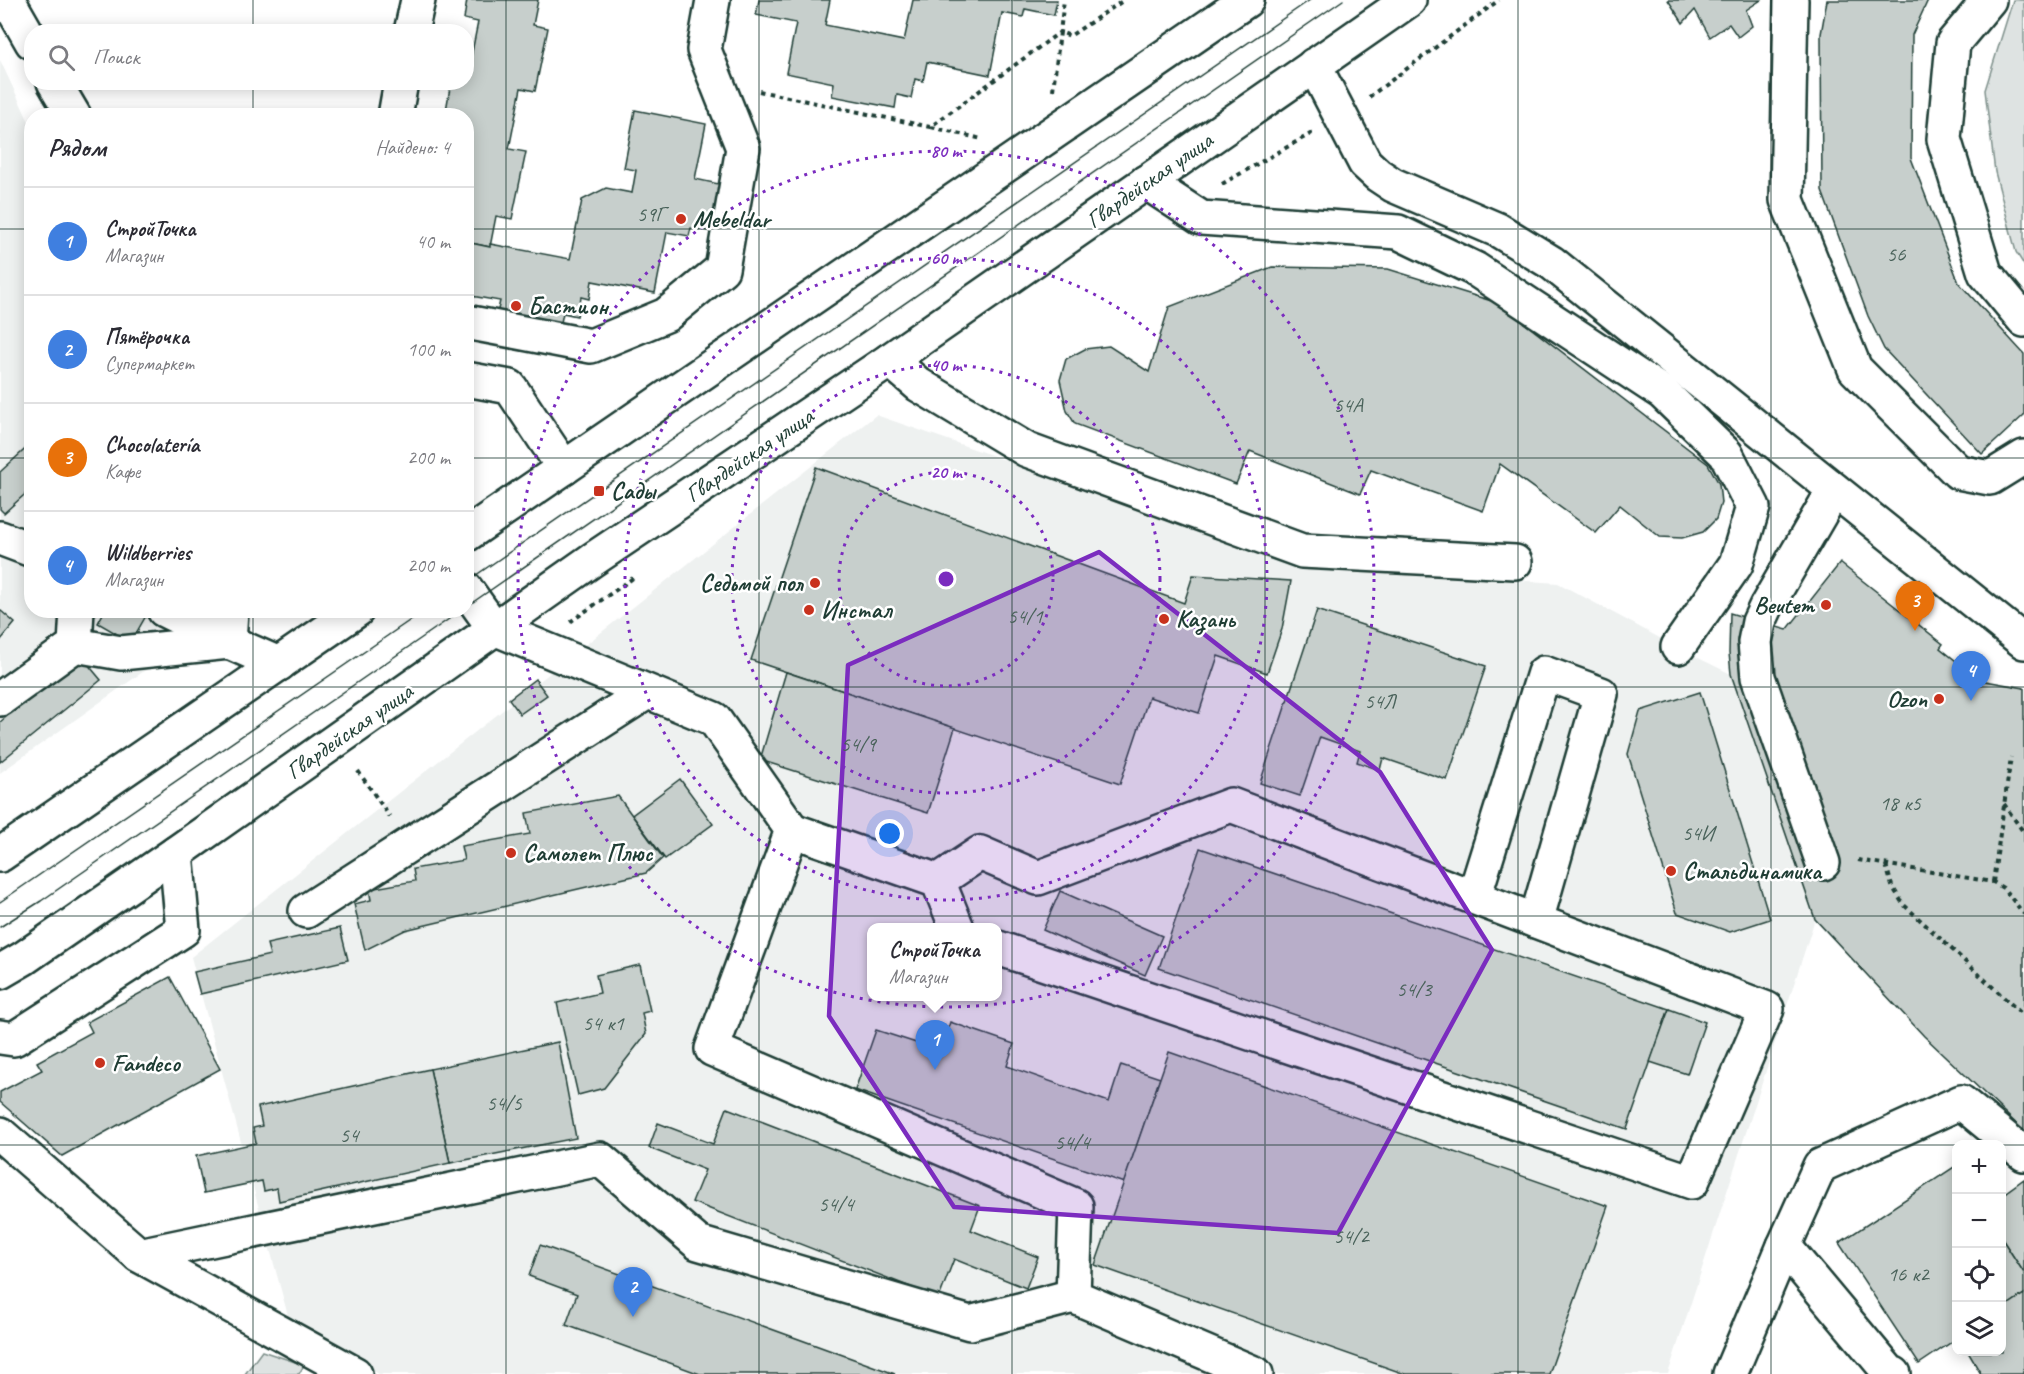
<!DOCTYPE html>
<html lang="ru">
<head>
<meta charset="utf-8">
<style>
  body { margin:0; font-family:Caveat,sans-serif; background:#f7f7f7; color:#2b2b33 }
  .controls { position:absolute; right:18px; bottom:18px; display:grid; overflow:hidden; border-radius:12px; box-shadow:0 3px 15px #0003 }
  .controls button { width:54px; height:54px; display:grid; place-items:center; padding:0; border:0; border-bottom:2px solid #e1e1e2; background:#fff; color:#2b2b33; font:30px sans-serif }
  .you { position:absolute; left:890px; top:834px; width:21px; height:21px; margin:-15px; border:4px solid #fff; border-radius:50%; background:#1a73e8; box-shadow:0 0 0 9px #1a73e833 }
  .badge { display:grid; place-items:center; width:39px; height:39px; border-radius:50%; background:#db2777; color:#fff; font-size:20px; font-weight:700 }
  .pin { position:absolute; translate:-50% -50px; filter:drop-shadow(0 2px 3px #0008) }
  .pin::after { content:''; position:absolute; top:32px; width:21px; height:18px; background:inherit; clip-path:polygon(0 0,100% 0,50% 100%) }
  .popup { position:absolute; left:867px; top:923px; width:135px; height:78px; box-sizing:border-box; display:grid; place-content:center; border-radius:12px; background:#fff; filter:drop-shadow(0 2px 4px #0005); font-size:20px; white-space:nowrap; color:#7c7c81 }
  .popup b { font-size:22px; color:#2b2b33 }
  .popup::after { content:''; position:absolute; left:50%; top:100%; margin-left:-12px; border:12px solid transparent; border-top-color:#fff }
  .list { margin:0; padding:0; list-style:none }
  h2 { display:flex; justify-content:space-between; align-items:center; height:78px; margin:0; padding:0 24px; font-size:26px }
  h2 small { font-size:20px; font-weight:400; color:#7c7c81 }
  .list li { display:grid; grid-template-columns:39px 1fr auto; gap:18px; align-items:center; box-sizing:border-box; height:108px; padding:0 24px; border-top:2px solid #e1e1e2 }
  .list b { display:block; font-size:22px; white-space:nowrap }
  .list p { margin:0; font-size:20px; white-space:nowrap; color:#7c7c81 }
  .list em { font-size:20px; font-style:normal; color:#7c7c81 }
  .icon { flex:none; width:33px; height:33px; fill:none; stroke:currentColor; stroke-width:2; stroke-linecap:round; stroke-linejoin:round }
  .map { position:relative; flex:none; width:2024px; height:1374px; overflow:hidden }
  .search { position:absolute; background:#fff; box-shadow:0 3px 15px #0003; left:24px; top:24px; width:450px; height:66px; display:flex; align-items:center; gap:15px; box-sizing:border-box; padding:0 21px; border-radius:24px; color:#7c7c81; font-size:22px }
  .panel { position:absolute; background:#fff; box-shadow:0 3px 15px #0003; left:24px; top:108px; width:450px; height:510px; border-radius:24px }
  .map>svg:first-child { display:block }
  .built { fill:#eef1f0; fill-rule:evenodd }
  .green { fill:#dee3e2; stroke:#7e908b; stroke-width:1.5 }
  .building { fill:#c7cfcc; stroke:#1f3d34; stroke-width:1.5 }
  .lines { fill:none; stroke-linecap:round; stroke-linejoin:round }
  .minor-casing { stroke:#1f3d34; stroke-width:38 }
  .major-casing { stroke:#1f3d34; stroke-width:38 }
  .path { stroke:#1f3d34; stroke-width:4; stroke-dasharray:4.5 4.5; stroke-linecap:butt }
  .minor { stroke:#fff; stroke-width:33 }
  .major { stroke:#fff; stroke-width:33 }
  .tram { stroke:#1f3d34; stroke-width:1.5 }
  .marked { fill:#7b2cbf; fill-opacity:0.2; stroke:#7b2cbf; stroke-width:4.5; stroke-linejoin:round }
  .grid { fill:none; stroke:#1f3d34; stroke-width:1.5; stroke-opacity:0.55 }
  .ring { fill:none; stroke:#7b2cbf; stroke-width:3; stroke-dasharray:3 6 }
  .poi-dot { fill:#c8321e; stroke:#fff; stroke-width:2 }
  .labels { text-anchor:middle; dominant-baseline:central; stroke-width:5; stroke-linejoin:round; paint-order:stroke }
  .number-label { font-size:21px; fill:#49625a }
  .street-label { font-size:24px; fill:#1f3d34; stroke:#fff }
  .poi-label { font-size:24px; font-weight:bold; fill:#1f3d34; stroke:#fff; text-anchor:start }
  .centre { fill:#7b2cbf; stroke:#fff; stroke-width:3 }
  .ring-label { font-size:18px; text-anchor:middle; font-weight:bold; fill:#7b2cbf; stroke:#fff; stroke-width:5; stroke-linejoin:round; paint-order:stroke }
</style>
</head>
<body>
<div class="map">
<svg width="2024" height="1374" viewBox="0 0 2024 1374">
  <rect width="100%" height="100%" fill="#fff"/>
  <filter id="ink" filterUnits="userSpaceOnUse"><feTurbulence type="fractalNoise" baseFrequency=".0167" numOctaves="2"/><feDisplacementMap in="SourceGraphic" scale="12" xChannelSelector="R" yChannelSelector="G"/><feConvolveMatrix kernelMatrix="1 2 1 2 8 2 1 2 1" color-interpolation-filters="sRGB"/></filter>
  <g filter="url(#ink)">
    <g class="built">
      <polygon points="0,60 31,126 32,610 229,611 0,773"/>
      <path d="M876,415L1311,566L1558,583L1680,649L1731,674L1815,919L1668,1374H379L291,1327L191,957ZM872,928H998V996H872Z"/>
    </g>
    <g class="green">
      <polygon points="2013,0 2024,0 2024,265 2016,252 1995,172 1985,90"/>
      <polygon points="262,1351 304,1365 299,1374 245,1374"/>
    </g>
    <g class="building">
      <polygon points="467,0 538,0 533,25 548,28 535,91 521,88 509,149 526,152 512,219 496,216 490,247 466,242 466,116 445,116 451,82 466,82 466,72 468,72 478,22 464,19"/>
      <polygon points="759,0 830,0 825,25 904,41 913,0 1057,0 1054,15 1025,9 1023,17 1002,13 990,75 927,62 923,81 915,79 911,98 897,95 895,108 832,96 834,83 786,73 796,23 756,15"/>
      <polygon points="1668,0 1761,0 1746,10 1752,26 1738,37 1729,24 1710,37 1695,10 1683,23"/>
      <polygon points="1827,0 1928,0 1912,35 1911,158 1959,283 2024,354 2024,415 1982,454 1884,349 1868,316 1822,191 1821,34"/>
      <polygon points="635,110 706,124 695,179 728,186 719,233 691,228 689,236 667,232 655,293 592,281 589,299 581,297 577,316 563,313 560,327 497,314 500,301 466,295 466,242 490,247 490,244 570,259 582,200 606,188 632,193 636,170 624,168"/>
      <polygon points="1272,267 1388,269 1498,303 1708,464 1719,484 1721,503 1716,519 1703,532 1682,538 1660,537 1620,505 1596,533 1500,464 1483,511 1371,470 1360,494 1250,451 1236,484 1075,424 1067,411 1060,380 1066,359 1085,349 1109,346 1149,372 1169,307"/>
      <polygon points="32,443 32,488 4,513 0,509 0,472"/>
      <polygon points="816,467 1184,603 1193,575 1291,581 1282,629 1267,673 1218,656 1199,713 1149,697 1120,784 751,660"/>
      <polygon points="1840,563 1943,644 1940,648 1980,680 2024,688 2024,1131 1924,1036 1815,919 1731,674 1729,653 1730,613 1787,630"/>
      <polygon points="0,610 15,623 0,641"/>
      <polygon points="105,610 140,610 147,614 131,642 98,623"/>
      <polygon points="1317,610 1486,666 1447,780 1383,758 1380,770 1357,762 1360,751 1320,737 1300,796 1260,783"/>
      <polygon points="81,656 101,680 0,762 0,722"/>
      <polygon points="786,672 955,728 928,813 760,760"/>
      <polygon points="535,679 547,695 520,714 509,699"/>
      <polygon points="1700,692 1770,919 1730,932 1677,913 1628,754 1640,711"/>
      <polygon points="680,779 713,824 665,859 632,815"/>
      <polygon points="618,796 663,858 646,873 405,930 365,950 354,904 371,900 369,889 415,881 413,869 464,860 461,846 530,834 526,813"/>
      <polygon points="1200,848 1669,1009 1627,1129 1159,968"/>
      <polygon points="1060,891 1162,936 1145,975 1043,930"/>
      <polygon points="340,928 348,960 200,994 194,972 270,955 267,944"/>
      <polygon points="640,965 650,1011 642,1013 646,1034 604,1088 578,1095 557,1003 600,993 596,975"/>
      <polygon points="170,977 220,1069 62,1156 0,1102 0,1092 42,1070 37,1062 92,1032 87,1022"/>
      <polygon points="1669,1009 1705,1022 1687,1074 1650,1062"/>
      <polygon points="950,1022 1014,1044 1007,1066 1109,1102 1121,1065 1160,1078 1124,1183 855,1090 876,1030 941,1051"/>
      <polygon points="558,1042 576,1138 450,1163 430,1069"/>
      <polygon points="1169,1052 1608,1206 1549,1374 1405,1374 1095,1265"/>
      <polygon points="430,1069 450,1163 279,1201 277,1188 264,1191 262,1181 204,1193 196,1156 256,1143 253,1128 262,1126 258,1107"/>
      <polygon points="727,1108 980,1206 971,1230 1038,1257 1026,1288 954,1259 939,1298 692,1202 705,1170 649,1148 658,1123 713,1144"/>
      <polygon points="1954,1167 1956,1171 1956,1339 1919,1364 1839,1243"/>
      <polygon points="2024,1179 2024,1273 2002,1239 2002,1195"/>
      <polygon points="2002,1239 2024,1273 2024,1294 2002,1309"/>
      <polygon points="540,1245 895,1374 700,1374 566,1325 577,1294 529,1276"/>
      <polygon points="2024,1294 2024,1374 1981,1374 1968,1352 2002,1352 2002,1309"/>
    </g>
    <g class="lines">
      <g class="minor-casing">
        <g id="minor">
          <polyline points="8,0 32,42"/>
          <polyline points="1791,0 1787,200 1855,369 1958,472 1990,478 2024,457"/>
          <polyline points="1989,0 1953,43 1944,139 1985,273 2024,320"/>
          <polyline points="411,32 418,0"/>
          <polyline points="1314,65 1365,163 1378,175 1393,185 1498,230 1552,263 2024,642"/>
          <polyline points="54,82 74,116"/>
          <polyline points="395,116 401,82"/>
          <polyline points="1146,182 1201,218 1398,232 1475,269 1663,393 1726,454 1753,507 1736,564 1678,647"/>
          <polyline points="466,322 591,346 666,315 722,269 743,148 704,50 713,0"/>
          <polyline points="890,360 919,385 1027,450 1302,551 1515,562"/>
          <polyline points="466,379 510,387 564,468"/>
          <polyline points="0,538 32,550"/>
          <polyline points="164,610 229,642 279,664"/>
          <polyline points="494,628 714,719 792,830 712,1049 1076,1206 1073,1296 1256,1374"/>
          <polyline points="75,645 121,653 229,642 231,610"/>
          <polyline points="0,699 75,645 77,610"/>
          <polyline points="792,830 938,881 957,928"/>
          <polyline points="1823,863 1758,677 1755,642 1759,622 1766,607 1834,490"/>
          <polyline points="938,881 980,853 1038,878 1231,805 1767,1009 1692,1182 998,948"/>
          <polyline points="1474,897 1544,673 1601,694 1536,921"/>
          <polyline points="306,911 647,692"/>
          <polyline points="0,1037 14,1039 183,930 176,853"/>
          <polyline points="0,1134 139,1255 355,1374"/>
          <polyline points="1784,1246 1820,1166 1961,1102 2024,1154"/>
          <polyline points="139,1255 600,1159 698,1243 970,1323 1073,1296"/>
          <polyline points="1730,1374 1784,1246 1890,1373 1894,1374"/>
        </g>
      </g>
      <g class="major-casing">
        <g id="major">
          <polyline points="466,535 1247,0"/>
          <polyline points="466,589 494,628"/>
          <polyline points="0,855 357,610"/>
          <polyline points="0,972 24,958 176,853 592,560 890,360 1409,0"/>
        </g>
      </g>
      <g class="path">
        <polyline points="1053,90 1060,32 1070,36 1124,0"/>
        <polyline points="759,91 930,127 1060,32 1064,0"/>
        <polyline points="1369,97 1499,0"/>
        <polyline points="931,127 982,139"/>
        <polyline points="1222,184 1312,133"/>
        <polyline points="570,622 633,578"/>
        <polyline points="358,771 390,817"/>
        <polyline points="2004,804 2024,833"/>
        <polyline points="1858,860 1993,882 2003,888 2024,914"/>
        <polyline points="1886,865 1892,886 1903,904 2024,1016"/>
        <polyline points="1993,882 2011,757"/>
      </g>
      <use href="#minor" class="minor"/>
      <use href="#major" class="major"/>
      <g class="tram">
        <polyline points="466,582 1310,0"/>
        <polyline points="466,607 1343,0"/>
        <polyline points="0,902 425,610"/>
        <polyline points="0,927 41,901 462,610"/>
      </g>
    </g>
  </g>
  <path class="marked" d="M1099,552L1380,772L1492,950L1338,1233L954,1207L829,1016L848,665Z"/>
  <path class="grid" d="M253,0V32M506,0V1374M759,0V1374M1012,0V1374M1265,0V1374M1518,0V1374M1771,0V1374M253,82V116M0,229H32M466,229H2024M0,458H32M466,458H2024M253,610V1374M0,687H2024M0,916H2024M0,1145H1956M2002,1145H2024"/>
  <g class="ring">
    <circle cx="946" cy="579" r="107"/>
    <circle cx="946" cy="579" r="214"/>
    <circle cx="946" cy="579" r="321"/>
    <circle cx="946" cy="579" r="428"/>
  </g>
  <g class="poi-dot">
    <circle cx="681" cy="219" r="6"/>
    <circle cx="516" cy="306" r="6"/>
    <rect x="593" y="485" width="12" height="12" rx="3"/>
    <circle cx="815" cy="583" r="6"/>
    <circle cx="1826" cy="605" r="6"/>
    <circle cx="809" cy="610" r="6"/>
    <circle cx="1164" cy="619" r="6"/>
    <circle cx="1939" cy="699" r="6"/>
    <circle cx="511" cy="853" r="6"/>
    <circle cx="1671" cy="871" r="6"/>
    <circle cx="100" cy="1063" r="6"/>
  </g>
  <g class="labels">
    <g class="number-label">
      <text x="651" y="214">59Г</text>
      <text x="1896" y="254">56</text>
      <text x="1348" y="405">54А</text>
      <text x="1025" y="616">54/1</text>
      <text x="1380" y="701">54Л</text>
      <text x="858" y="744">54/9</text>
      <text x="1900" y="803">18 к5</text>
      <text x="1698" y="833">54И</text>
      <text x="1414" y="989">54/3</text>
      <text x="603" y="1023">54 к1</text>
      <text x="504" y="1103">54/5</text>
      <text x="349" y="1135">54</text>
      <text x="1072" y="1142">54/4</text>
      <text x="836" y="1204">54/4</text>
      <text x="1351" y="1236">54/2</text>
      <text x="1908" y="1274">16 к2</text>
    </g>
    <g class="street-label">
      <text transform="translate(1149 180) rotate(-35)">Гвардейская улица</text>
      <text transform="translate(749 455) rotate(-34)">Гвардейская улица</text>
      <text transform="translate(349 731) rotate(-35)">Гвардейская улица</text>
    </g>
    <g class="poi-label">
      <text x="693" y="219">Mebeldar</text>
      <text x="528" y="306">Бастион</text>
      <text x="611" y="491">Сады</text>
      <text x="803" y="583" text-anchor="end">Седьмой пол</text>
      <text x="1814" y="605" text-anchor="end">Beutem</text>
      <text x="821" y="610">Инстал</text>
      <text x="1176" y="619">Казань</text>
      <text x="1927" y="699" text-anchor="end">Ozon</text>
      <text x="523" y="853">Самолет Плюс</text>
      <text x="1683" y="871">Стальдинамика</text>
      <text x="112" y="1063">Fandeco</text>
    </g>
  </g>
  <circle cx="946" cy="579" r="9" class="centre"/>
  <g class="ring-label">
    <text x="946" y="157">80 m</text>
    <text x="946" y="264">60 m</text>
    <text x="946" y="371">40 m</text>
    <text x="946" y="478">20 m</text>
  </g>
</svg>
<div class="controls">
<button>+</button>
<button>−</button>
<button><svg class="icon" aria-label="locate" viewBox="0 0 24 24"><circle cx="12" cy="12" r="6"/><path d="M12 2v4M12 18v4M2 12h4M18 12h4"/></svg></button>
<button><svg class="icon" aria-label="layers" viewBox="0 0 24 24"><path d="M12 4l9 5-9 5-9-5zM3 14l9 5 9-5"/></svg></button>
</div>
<div class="you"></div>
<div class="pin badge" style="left:935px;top:1070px;background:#3f7fe0">1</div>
<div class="popup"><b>СтройТочка</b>Магазин</div>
<div class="pin badge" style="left:633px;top:1317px;background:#3f7fe0">2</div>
<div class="pin badge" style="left:1915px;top:631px;background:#e8710a">3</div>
<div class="pin badge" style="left:1971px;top:701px;background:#3f7fe0">4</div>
<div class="search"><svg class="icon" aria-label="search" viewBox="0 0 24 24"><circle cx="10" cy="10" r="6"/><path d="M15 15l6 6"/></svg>Поиск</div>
<section class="panel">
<h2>Рядом<small>Найдено: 4</small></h2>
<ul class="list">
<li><span class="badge" style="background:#3f7fe0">1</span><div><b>СтройТочка</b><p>Магазин</p></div><em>40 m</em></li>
<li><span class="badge" style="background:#3f7fe0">2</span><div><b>Пятёрочка</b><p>Супермаркет</p></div><em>100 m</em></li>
<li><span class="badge" style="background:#e8710a">3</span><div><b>Chocolatería</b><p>Кафе</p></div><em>200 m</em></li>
<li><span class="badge" style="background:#3f7fe0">4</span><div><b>Wildberries</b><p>Магазин</p></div><em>200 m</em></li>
</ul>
</section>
</div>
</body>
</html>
